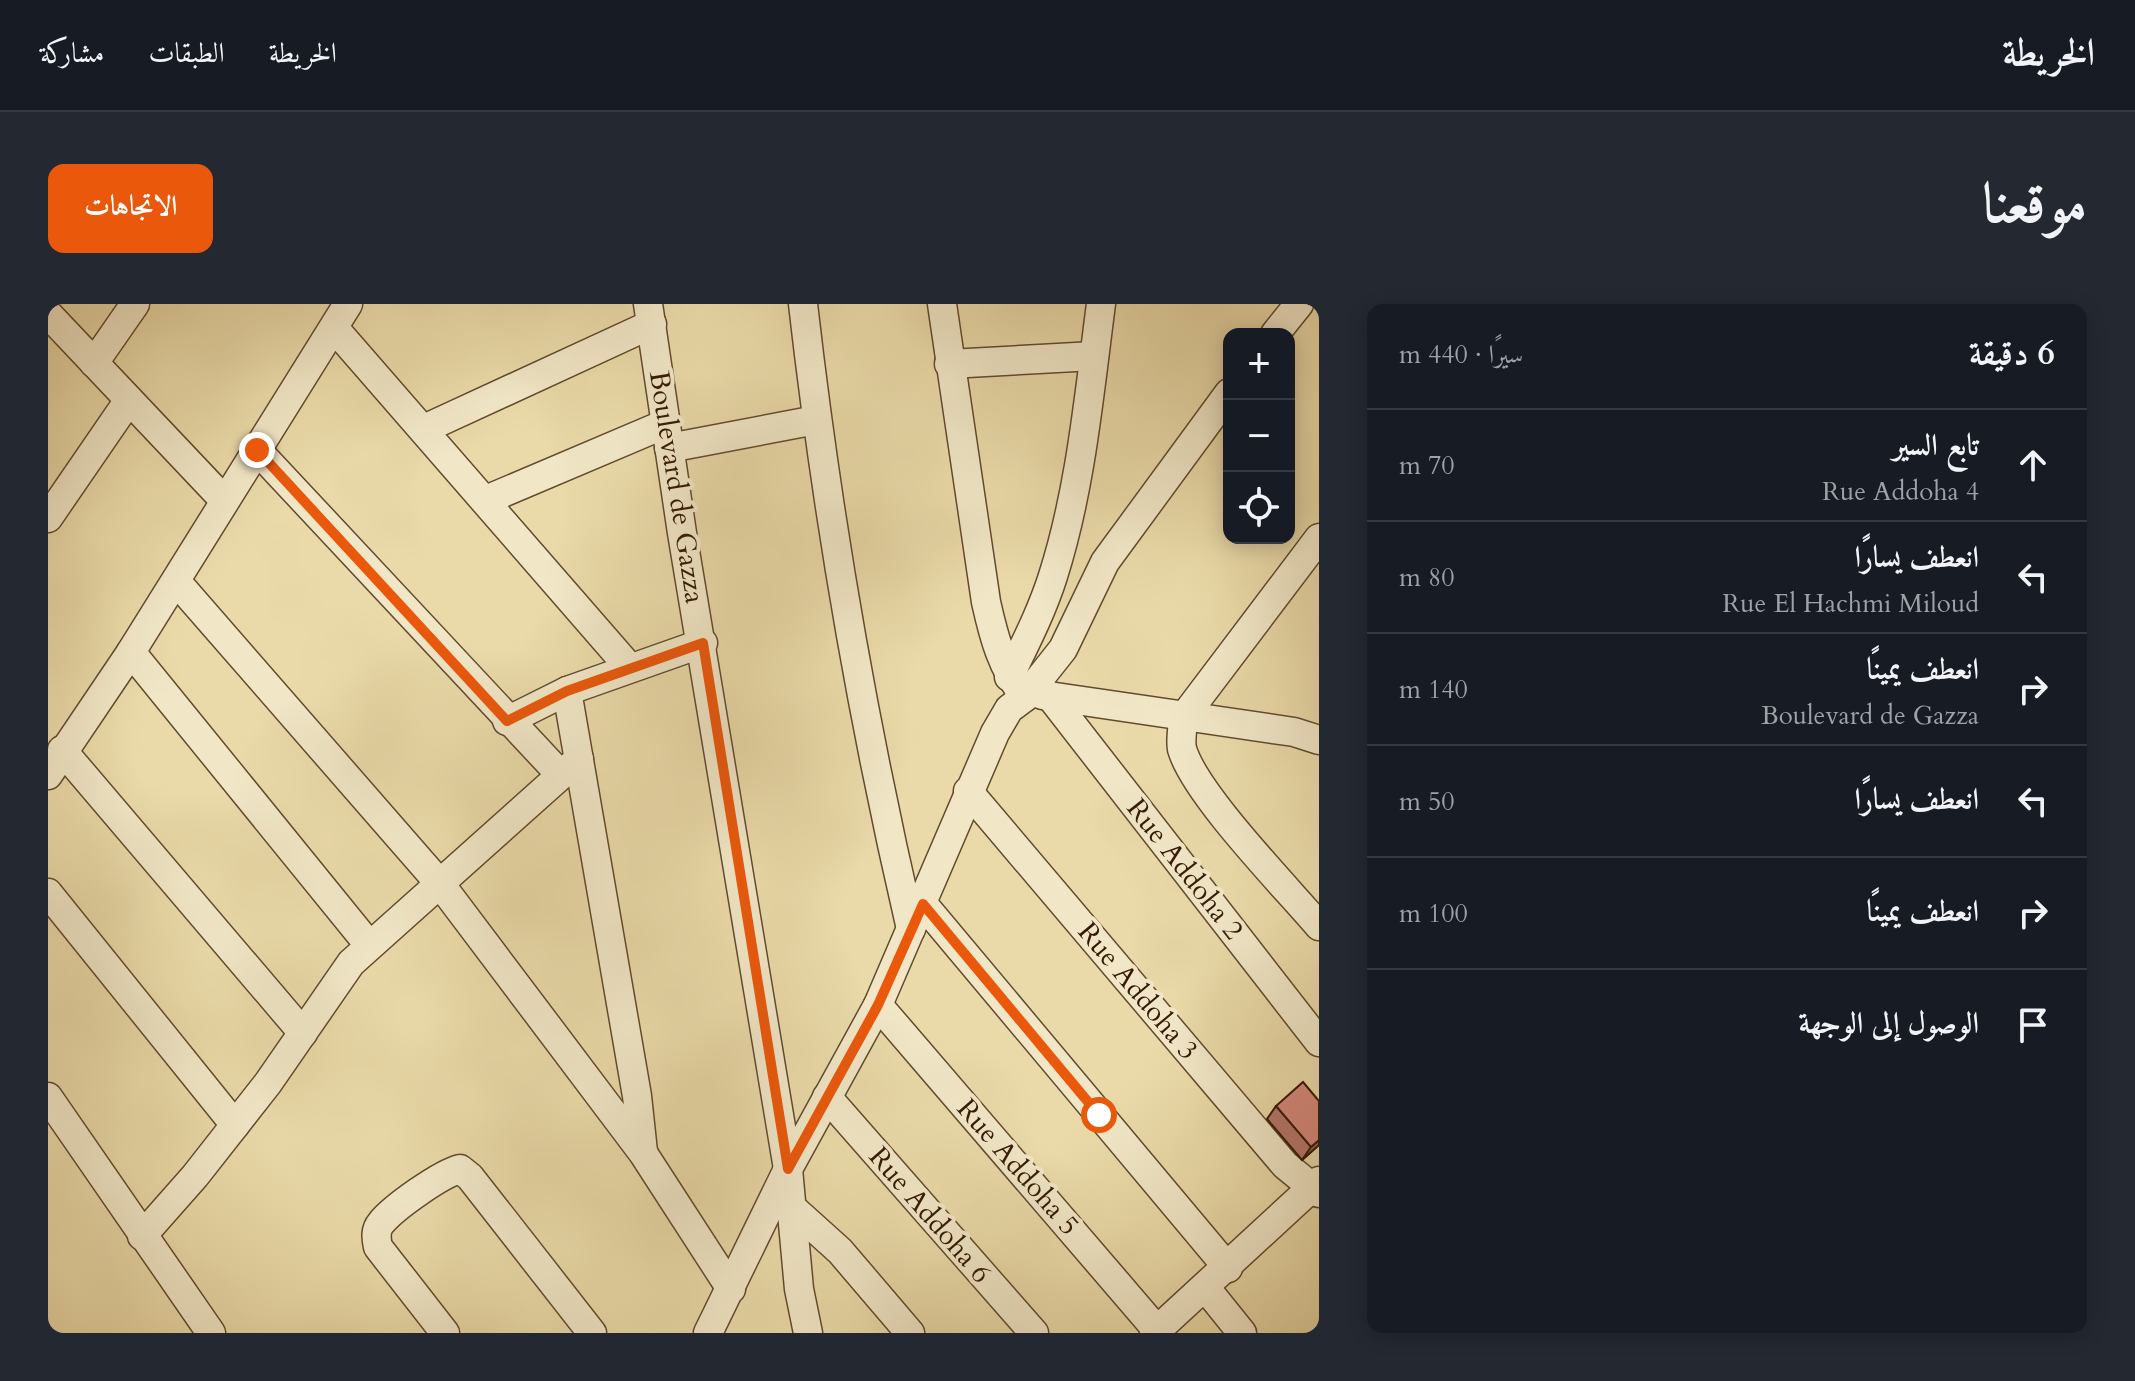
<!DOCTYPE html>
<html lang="ar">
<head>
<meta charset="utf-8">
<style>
  body { margin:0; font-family:Cardo,Amiri,serif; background:#242831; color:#f1f3f6; direction:rtl }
  .controls { position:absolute; right:24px; top:24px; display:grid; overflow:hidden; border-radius:16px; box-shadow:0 4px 20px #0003 }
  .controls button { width:72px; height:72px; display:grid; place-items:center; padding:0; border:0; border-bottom:2px solid #363941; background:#171b24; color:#f1f3f6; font:40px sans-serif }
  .stop { position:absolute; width:24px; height:24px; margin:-18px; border:6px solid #ea580c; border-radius:50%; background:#fff }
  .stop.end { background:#ea580c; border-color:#fff; box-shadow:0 2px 8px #0008 }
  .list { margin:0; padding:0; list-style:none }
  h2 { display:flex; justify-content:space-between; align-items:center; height:104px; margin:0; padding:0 32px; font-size:34px }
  h2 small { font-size:26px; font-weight:400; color:#9ea1a6 }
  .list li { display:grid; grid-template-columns:52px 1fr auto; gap:24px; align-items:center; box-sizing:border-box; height:112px; padding:0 32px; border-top:2px solid #363941 }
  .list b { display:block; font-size:30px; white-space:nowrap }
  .list p { margin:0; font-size:26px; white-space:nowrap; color:#9ea1a6 }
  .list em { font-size:26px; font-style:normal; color:#9ea1a6 }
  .icon { flex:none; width:44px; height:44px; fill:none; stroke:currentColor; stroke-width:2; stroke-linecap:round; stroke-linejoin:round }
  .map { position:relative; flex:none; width:1271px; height:1029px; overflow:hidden; direction:ltr; border-radius:16px }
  header { display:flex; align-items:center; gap:48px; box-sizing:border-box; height:112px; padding:0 40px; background:#171b24; border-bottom:2px solid #363941 }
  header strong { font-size:38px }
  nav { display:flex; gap:44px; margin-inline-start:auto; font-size:28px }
  .intro { display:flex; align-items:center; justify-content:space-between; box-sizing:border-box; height:192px; padding:0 48px }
  h1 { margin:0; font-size:56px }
  .button { padding:20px 36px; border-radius:16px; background:#ea580c; color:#fff; font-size:28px; font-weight:700 }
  main { display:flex; gap:48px; padding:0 48px }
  aside { flex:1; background:#171b24; border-radius:16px; box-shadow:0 4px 20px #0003 }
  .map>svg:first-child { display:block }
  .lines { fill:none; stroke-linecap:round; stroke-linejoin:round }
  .minor-casing { stroke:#624a2e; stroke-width:31 }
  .minor { stroke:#f1e7c7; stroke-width:28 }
  .wall { fill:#b6766c; stroke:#341a05; stroke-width:2 }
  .shaded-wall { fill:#946058; stroke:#341a05; stroke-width:2 }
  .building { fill:#d4897d; stroke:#341a05; stroke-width:2 }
  .route { stroke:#ea580c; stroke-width:10 }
  .labels { text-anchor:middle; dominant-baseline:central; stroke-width:8; stroke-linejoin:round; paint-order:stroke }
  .street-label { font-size:28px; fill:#341a05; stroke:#f1e7c7 }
</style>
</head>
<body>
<header>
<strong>الخريطة</strong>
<nav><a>الخريطة</a><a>الطبقات</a><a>مشاركة</a></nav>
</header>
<div class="intro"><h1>موقعنا</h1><a class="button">الاتجاهات</a></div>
<main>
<aside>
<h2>6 دقيقة<small>سيرًا · 440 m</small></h2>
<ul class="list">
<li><svg class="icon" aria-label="ahead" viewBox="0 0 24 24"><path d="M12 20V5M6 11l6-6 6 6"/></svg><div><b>تابع السير</b><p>Rue Addoha 4</p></div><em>70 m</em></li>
<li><svg class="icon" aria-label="left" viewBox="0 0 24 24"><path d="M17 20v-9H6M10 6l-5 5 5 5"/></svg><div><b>انعطف يسارًا</b><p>Rue El Hachmi Miloud</p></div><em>80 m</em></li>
<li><svg class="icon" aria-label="right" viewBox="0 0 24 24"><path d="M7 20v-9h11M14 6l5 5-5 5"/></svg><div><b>انعطف يمينًا</b><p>Boulevard de Gazza</p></div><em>140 m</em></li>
<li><svg class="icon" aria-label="left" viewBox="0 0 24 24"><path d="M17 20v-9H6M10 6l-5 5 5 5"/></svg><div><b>انعطف يسارًا</b></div><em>50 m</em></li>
<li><svg class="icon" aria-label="right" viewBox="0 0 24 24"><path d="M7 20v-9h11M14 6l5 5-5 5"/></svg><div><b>انعطف يمينًا</b></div><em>100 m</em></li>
<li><svg class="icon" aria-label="arrive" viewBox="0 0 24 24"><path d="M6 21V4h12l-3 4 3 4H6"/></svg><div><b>الوصول إلى الوجهة</b></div></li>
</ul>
</aside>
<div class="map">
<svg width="1271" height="1029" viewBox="0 0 1271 1029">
  <rect width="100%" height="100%" fill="#eadaa9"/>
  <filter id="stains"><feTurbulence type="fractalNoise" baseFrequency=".0025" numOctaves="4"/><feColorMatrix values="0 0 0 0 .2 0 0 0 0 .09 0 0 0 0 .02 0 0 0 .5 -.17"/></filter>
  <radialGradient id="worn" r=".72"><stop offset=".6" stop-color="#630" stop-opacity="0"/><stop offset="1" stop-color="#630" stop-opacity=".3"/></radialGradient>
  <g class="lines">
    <g class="minor-casing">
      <g id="minor">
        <polyline points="600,0 634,229 740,865 751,985 760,1029"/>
        <path d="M755,0C779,210 815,419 863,625"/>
        <path d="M894,0L938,298C946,334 954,364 977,393"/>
        <polyline points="0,10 176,196"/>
        <polyline points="287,25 581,363"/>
        <polyline points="1227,30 1251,0"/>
        <polyline points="46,59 87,0"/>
        <polyline points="901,60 1046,52"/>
        <polyline points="376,125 604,20"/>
        <polyline points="621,144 768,116"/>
        <polyline points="209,146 511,469"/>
        <polyline points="438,196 617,120"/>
        <polyline points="0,214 81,96"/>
        <path d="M1271,234L1135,414C1135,424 1132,435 1134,445C1147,490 1237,582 1271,622"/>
        <polyline points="128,277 393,581 595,849 683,985"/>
        <polyline points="83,348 321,641"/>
        <path d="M961,373C977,340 994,307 1005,272C1033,184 1041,91 1053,0"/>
        <polyline points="519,387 589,792 595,848"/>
        <polyline points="994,391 1246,428 1271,436"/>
        <polyline points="1002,392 1271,738"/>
        <polyline points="459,417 519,387 655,339"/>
        <polyline points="14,446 255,729"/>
        <polyline points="0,471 83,348 300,0"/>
        <polyline points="920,487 1237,861 1271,889"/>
        <polyline points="0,589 187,821"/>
        <polyline points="875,600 1180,964"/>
        <polyline points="830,701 1109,1026"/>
        <polyline points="0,793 163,1029"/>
        <polyline points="779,793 986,1029"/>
        <polyline points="742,902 792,947 862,1029"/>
        <polyline points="94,932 147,872 220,779 303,659 531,455"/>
        <polyline points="1157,983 1194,1029"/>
        <path d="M397,1029L330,943C328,934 327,926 333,919C346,903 393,870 412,865L422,873L544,1029"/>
        <polyline points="660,1029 740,865 830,701 947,429 961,405 977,393 1015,345 1057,258 1181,89"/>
        <polyline points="1106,1029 1271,877"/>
      </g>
    </g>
    <use href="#minor" class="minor"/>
  </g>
  <polygon class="wall" points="1271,797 1271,841 1254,856 1219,815 1228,802"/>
  <polygon class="shaded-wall" points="1271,836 1271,841 1254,856 1263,843"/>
  <polygon class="building" points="1255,778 1271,797 1271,836 1263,843 1228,802"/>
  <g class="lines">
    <polyline class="route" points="209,146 459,417 519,387 655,339 740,865 830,701 875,600 1051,811"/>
  </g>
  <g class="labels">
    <g class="street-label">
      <text transform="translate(629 183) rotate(81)">Boulevard de Gazza</text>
      <text transform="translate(1137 565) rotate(52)">Rue Addoha 2</text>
      <text transform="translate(1090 687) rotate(50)">Rue Addoha 3</text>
      <text transform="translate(970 863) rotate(49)">Rue Addoha 5</text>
      <text transform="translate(882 911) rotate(49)">Rue Addoha 6</text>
    </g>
  </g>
  <rect width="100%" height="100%" filter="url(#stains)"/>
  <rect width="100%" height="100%" fill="url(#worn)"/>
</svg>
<div class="controls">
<button>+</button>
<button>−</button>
<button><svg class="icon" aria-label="locate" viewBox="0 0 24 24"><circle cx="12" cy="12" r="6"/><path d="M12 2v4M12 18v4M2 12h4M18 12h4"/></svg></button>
</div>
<div class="stop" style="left:1051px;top:811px"></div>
<div class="stop end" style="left:209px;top:146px"></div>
</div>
</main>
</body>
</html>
